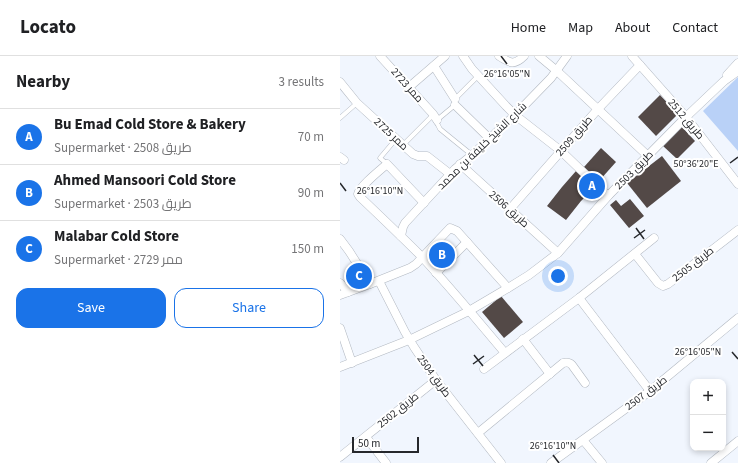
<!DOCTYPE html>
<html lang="en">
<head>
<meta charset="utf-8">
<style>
  body { margin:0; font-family:"Source Sans 3",Cairo,sans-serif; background:#f2f2f2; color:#202124 }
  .controls { position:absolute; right:12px; bottom:12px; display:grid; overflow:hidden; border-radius:8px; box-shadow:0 2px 6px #0003 }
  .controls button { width:36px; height:36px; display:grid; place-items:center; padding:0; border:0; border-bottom:1px solid #e0e0e0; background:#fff; color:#202124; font:20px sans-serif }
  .scale { position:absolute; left:12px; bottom:10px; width:67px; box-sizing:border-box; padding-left:4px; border:2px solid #26282c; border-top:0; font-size:11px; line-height:14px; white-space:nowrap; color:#26282c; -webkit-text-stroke:3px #fff; paint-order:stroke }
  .you { position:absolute; left:218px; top:220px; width:14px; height:14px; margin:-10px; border:3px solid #fff; border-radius:50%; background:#1a73e8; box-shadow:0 0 0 6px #1a73e833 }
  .badge { display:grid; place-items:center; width:26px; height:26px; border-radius:50%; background:#1a73e8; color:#fff; font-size:13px; font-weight:700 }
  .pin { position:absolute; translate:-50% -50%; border:2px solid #fff; box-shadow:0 1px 4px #0006 }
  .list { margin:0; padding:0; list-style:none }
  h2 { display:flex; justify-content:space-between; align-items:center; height:52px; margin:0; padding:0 16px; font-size:17px }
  h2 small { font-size:13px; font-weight:400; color:#757577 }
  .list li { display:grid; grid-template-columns:26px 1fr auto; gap:12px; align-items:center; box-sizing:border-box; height:56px; padding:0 16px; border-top:1px solid #e0e0e0 }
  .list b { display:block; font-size:15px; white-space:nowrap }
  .list p { margin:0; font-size:13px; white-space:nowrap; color:#757577 }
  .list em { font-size:13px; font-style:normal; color:#757577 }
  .actions { display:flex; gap:8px; padding:12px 16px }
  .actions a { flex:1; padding:9px 0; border:1px solid #1a73e8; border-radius:12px; text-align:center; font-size:14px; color:#1a73e8 }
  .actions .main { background:#1a73e8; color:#fff }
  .map { position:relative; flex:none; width:398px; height:407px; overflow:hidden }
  header { display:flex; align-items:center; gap:24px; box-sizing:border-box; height:56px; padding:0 20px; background:#fff; border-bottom:1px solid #e0e0e0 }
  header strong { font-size:19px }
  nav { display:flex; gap:22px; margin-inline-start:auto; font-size:14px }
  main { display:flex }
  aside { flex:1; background:#fff }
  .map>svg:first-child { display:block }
  .green { fill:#b9d1f7 }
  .building { fill:#534947 }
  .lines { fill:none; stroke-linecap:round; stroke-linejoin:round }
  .lane-casing { stroke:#b2b8c1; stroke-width:5 }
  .street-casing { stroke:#b2b8c1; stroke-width:9 }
  .lane { stroke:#fff; stroke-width:4 }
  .street { stroke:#fff; stroke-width:8 }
  .ticks { fill:none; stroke:#26282c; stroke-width:1.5 }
  .labels { text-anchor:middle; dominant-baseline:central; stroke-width:4; stroke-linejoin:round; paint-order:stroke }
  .street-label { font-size:11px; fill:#26282c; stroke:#fff }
  .ticks-label { font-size:10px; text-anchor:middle; fill:#26282c; stroke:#fff; stroke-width:4; stroke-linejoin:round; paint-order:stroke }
</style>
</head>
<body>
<header>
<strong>Locato</strong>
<nav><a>Home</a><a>Map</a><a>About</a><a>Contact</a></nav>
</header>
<main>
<aside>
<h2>Nearby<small>3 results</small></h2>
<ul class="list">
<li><span class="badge">A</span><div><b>Bu Emad Cold Store &amp; Bakery</b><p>Supermarket · طريق 2508</p></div><em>70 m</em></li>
<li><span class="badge">B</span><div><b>Ahmed Mansoori Cold Store</b><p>Supermarket · طريق 2503</p></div><em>90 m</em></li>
<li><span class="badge">C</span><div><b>Malabar Cold Store</b><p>Supermarket · ممر 2729</p></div><em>150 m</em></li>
</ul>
<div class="actions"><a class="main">Save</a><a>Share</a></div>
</aside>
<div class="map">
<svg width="398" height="407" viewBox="0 0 398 407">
  <rect width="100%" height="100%" fill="#f1f6fe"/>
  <polygon class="green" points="398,21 398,95 363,55"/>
  <g class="building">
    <polygon points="320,39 338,58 316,80 298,61"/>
    <polygon points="341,70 355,85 337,103 322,89"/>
    <polygon points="261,92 276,106 259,125 244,111"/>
    <polygon points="322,100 341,125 307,152 287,127"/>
    <polygon points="236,115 255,131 241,145 226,164 207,150 222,131"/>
    <polygon points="290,143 304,160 289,172 270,149 276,144 281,150"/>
    <polygon points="161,240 183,266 164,282 142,256"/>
  </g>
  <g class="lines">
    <g class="lane-casing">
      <g id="lane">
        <polyline points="0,62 17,47"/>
        <polyline points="63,89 93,59"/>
        <polyline points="132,99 100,73 98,69 96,66 97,64 115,49 115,43 138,20"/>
        <polyline points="47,108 40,102 56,83"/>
      </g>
    </g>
    <g class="street-casing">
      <g id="street">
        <polyline points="40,0 93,58 97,64"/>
        <polyline points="123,0 132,13 166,50 175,59 221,95 268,140"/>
        <path d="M159,0C170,7 174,10 184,0"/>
        <polyline points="199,0 217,15 308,100"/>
        <polyline points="292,0 346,61 398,128"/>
        <polyline points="94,10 115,43"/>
        <polyline points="387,19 398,7"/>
        <polyline points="0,26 17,47 63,89 73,98 78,100 87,100 110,118"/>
        <polyline points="68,32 105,0"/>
        <polyline points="115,49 149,82"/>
        <polyline points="0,101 4,104"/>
        <polyline points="120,108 218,197"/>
        <path d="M84,147L47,108C39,115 20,130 18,138L20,141C40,160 61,180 81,200C110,231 137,264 165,297"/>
        <polyline points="170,153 258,53 300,9"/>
        <polyline points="61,180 63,171 65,167 115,113 132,99 175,59 211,22 227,0"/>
        <polyline points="0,183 9,195 30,228"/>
        <polyline points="295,198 318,227 323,230 328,228 398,174"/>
        <polyline points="96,217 127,186"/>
        <polyline points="39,225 65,276 74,291 96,324 161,407"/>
        <polyline points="0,227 8,236"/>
        <polyline points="0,239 30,228 70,212 76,208 110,172 117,175 168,232"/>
        <polyline points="239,242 310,335"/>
        <polyline points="0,272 12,307"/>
        <polyline points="183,283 210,318"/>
        <polyline points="0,311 69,284 129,255 168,232 189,219 218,197 268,140 346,61 384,25 398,15"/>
        <polyline points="144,313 239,242 314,182"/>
        <path d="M138,377L223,307C227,306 229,306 232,309L245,327"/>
        <polyline points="26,381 46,407"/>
        <polyline points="243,384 262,407"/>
        <polyline points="0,401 96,324"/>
        <polyline points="211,407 310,335 398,262"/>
        <polyline points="371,407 398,385"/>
      </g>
    </g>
    <use href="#lane" class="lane"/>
    <use href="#street" class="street"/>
  </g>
  <path class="ticks" d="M161,0L167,8M390,107L398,101M0,127L6,135M296,172L304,183M294,182L305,174M392,296L398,303M134,299L143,310M133,308L144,300M213,399L219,407"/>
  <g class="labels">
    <g class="street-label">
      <text transform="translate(67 29) rotate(48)">ممر 2723</text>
      <text transform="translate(346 63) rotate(50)">طريق 2512</text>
      <text transform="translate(51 78) rotate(43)">ممر 2725</text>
      <text transform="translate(234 80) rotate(-49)">طريق 2509</text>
      <text transform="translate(142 90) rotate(-44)">شارع الشيخ خليفة بن محمد</text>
      <text transform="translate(294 114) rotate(-45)">طريق 2503</text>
      <text transform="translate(169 153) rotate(42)">طريق 2506</text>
      <text transform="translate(353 208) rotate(-38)">طريق 2505</text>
      <text transform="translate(94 320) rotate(54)">طريق 2504</text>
      <text transform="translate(306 337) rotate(-37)">طريق 2507</text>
      <text transform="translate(58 354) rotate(-39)">طريق 2502</text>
    </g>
  </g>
  <g class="ticks-label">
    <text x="167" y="21">26°16'05"N</text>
    <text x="356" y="111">50°36'20"E</text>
    <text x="40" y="138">26°16'10"N</text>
    <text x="358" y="299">26°16'05"N</text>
    <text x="213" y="393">26°16'10"N</text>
  </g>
</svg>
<div class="controls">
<button>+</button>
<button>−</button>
</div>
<div class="scale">50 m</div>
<div class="you"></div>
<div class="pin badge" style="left:252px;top:130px">A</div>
<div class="pin badge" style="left:102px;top:199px">B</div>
<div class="pin badge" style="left:19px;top:220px">C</div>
</div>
</main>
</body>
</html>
